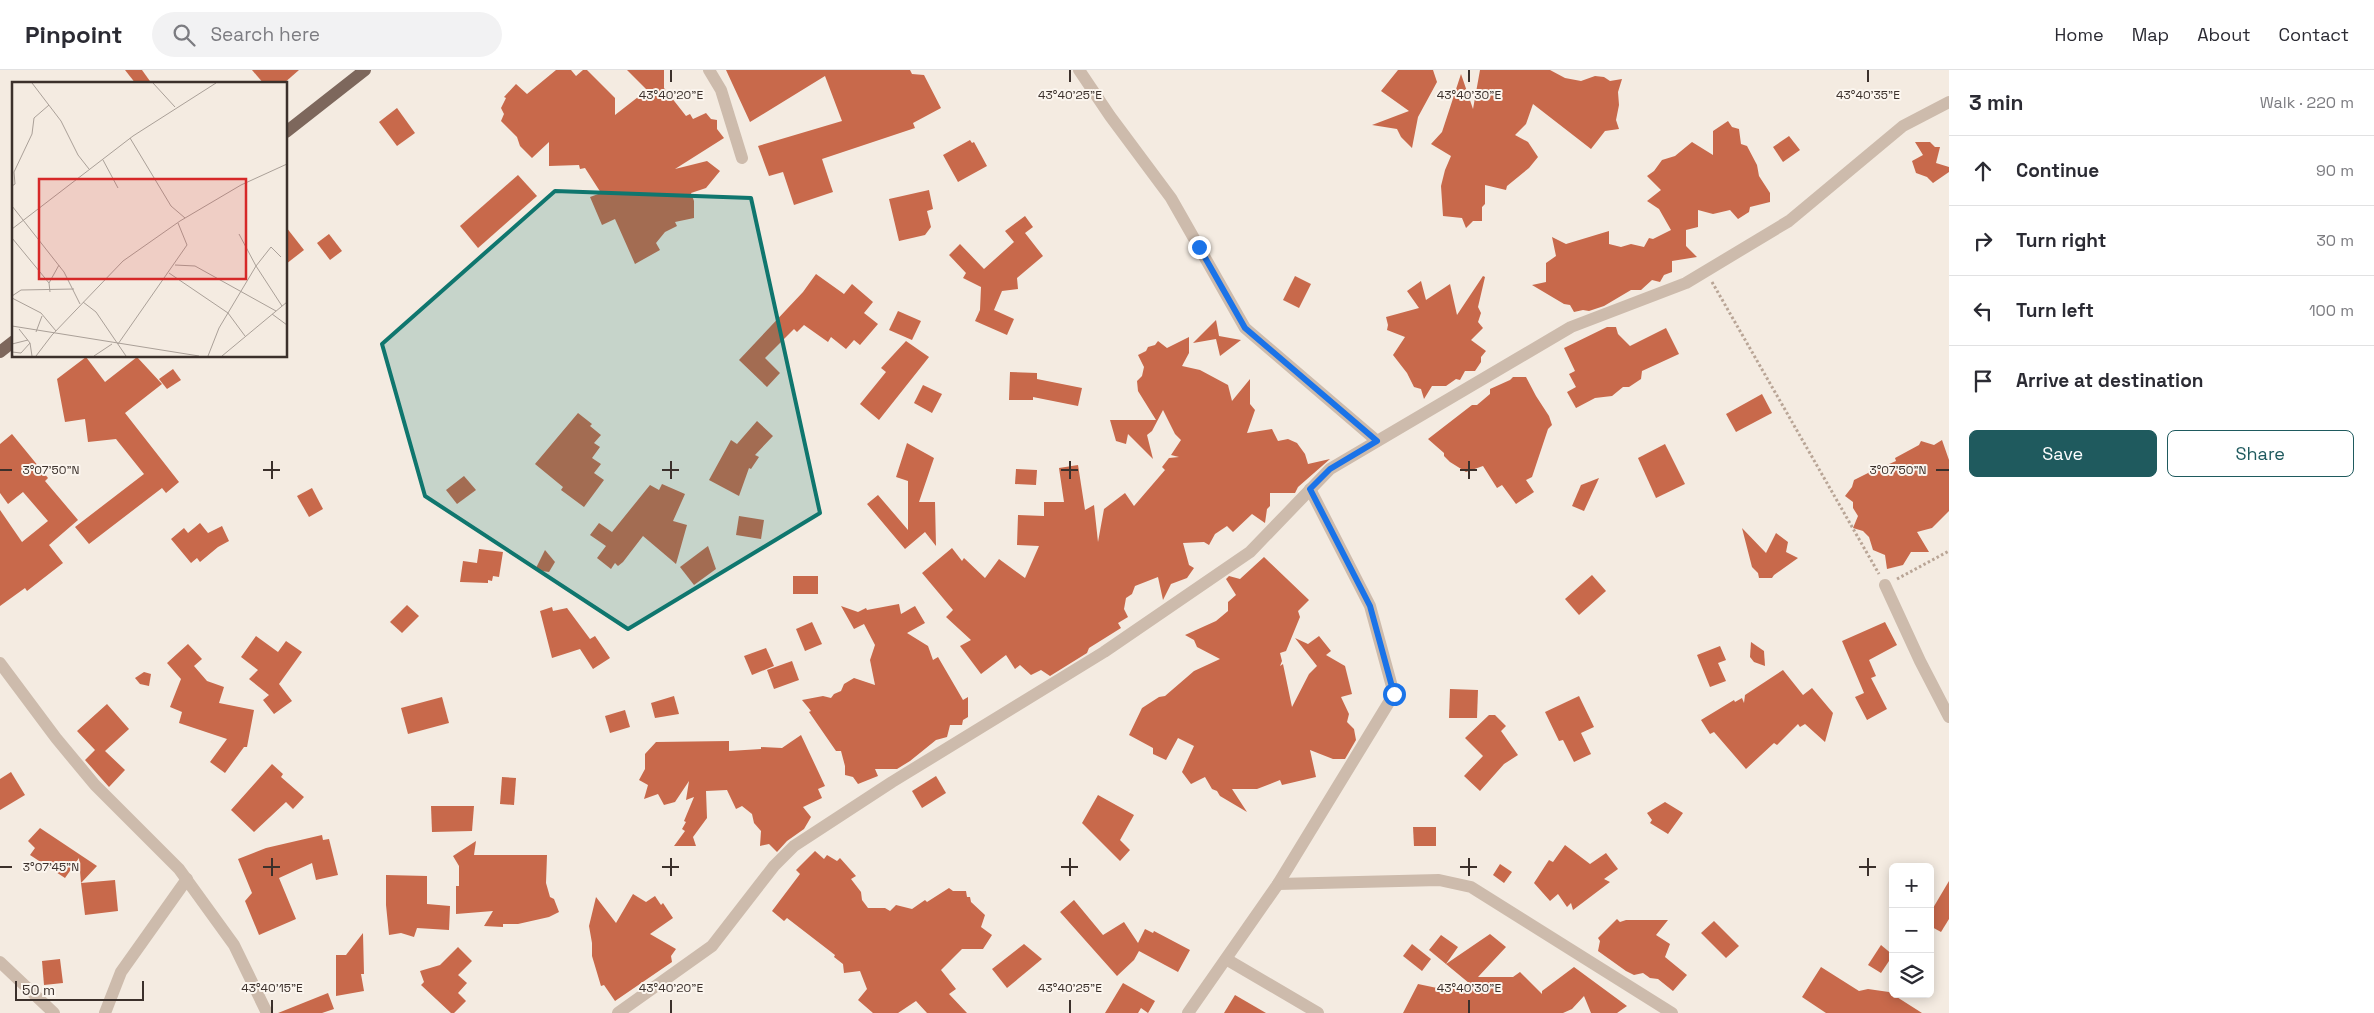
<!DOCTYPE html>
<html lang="en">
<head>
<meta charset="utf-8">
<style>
  body { margin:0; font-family:"Space Grotesk",sans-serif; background:#f2f2f3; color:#2b2b33 }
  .controls { position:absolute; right:15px; bottom:15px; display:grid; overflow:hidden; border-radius:8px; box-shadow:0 2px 12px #0003 }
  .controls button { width:45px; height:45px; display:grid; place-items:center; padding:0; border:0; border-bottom:1px solid #e1e1e2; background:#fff; color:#2b2b33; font:25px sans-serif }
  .scale { position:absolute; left:15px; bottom:12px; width:129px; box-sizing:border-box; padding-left:5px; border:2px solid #3b302b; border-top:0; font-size:14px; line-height:18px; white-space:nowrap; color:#3b302b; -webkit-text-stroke:4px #fbf5ee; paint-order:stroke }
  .stop { position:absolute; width:15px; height:15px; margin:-11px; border:4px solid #1a73e8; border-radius:50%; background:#fff }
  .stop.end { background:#1a73e8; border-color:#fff; box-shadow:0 1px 5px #0008 }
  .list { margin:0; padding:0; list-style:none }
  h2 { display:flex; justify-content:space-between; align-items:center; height:65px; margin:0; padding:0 20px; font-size:21px }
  h2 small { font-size:16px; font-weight:400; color:#7c7c81 }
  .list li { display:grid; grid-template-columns:32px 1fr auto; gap:15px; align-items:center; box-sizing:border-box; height:70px; padding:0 20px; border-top:1px solid #e1e1e2 }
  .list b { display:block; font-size:19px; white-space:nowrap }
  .list em { font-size:16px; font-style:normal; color:#7c7c81 }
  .actions { display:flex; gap:10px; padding:15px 20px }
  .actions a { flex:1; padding:11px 0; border:1px solid #1f5a5e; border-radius:8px; text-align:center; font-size:18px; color:#1f5a5e }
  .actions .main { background:#1f5a5e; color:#fff }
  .icon { flex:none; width:28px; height:28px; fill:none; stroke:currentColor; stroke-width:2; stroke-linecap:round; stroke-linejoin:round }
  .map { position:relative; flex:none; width:1949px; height:943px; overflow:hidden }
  header { display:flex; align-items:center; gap:30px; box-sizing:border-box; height:70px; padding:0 25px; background:#fff; border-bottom:1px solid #e1e1e2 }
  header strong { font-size:24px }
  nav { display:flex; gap:28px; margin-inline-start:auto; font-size:18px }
  .search { width:350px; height:45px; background:#f2f2f3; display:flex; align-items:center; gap:12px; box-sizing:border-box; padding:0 18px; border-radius:28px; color:#7c7c81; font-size:19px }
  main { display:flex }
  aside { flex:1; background:#fff }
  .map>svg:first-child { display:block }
  .building { fill:#c8694b }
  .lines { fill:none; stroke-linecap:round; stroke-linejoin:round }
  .path { stroke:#b9a596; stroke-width:3; stroke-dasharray:2.5 2.5; stroke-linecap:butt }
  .street { stroke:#cdbbac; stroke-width:12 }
  .primary { stroke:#7d675c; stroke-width:12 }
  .route { stroke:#1a73e8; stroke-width:6 }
  .marked { fill:#0f766e; fill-opacity:0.2; stroke:#0f766e; stroke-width:4; stroke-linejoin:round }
  .ticks { fill:none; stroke:#3b302b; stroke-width:2 }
  .inset-road { fill:none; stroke:#aaa098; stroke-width:1 }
  .view { fill:#d62828; fill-opacity:0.15; stroke:#d62828; stroke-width:2.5 }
  .inset-edge { fill:none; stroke:#3b302b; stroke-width:2.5 }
  .ticks-label { font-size:12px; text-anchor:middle; fill:#3b302b; stroke:#fbf5ee; stroke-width:4; stroke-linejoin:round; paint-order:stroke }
</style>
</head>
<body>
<header>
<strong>Pinpoint</strong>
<div class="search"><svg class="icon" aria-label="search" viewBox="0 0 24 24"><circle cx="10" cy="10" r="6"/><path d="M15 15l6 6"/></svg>Search here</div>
<nav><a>Home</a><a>Map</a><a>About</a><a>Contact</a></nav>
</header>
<main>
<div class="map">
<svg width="1949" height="943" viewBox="0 0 1949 943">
  <rect width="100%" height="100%" fill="#f4ebe1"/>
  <g class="building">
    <polygon points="125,0 142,0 152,14 136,14"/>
    <polygon points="252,0 299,0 283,14 264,14"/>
    <polygon points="556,0 571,0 576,6 583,0 587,0 615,28 615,45 647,20 627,0 664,0 664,18 686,46 690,44 693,49 706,43 711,49 717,50 717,59 724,68 675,99 707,91 720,101 706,118 691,123 694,131 694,148 675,152 677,156 665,162 656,173 660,180 635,194 615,149 602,155 590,127 601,123 585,98 580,99 579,95 549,96 549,72 532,88 520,76 517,67 501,51 504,44 501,38 506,28 504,27 516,14 527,24"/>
    <polygon points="726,0 910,0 912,4 924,5 941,38 913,53 915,58 822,89 833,122 794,135 783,102 769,106 758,76 842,51 825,6 750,52"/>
    <polygon points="1398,0 1433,0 1437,12 1418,47 1412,78 1401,67 1397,59 1372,55 1409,41 1381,21"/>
    <polygon points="1480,0 1550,0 1565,8 1581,11 1595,6 1604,7 1610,11 1622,9 1618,22 1619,35 1616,50 1619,59 1605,61 1591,79 1533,34 1526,54 1515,65 1528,72 1538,87 1529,98 1507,116 1506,120 1485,115 1485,134 1482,137 1482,151 1473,151 1466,158 1462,148 1443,146 1441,116 1445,100 1451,86 1431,74 1442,62 1461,4 1473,39"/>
    <polygon points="397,38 415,63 397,76 379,52"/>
    <polygon points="1728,51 1732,57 1739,59 1741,74 1747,76 1757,95 1759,106 1770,123 1770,132 1750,137 1749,142 1738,149 1730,140 1713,144 1698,140 1698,157 1686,160 1686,176 1697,187 1672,191 1672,202 1664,205 1660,212 1652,210 1641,220 1631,220 1604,236 1589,241 1583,240 1574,242 1570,235 1564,234 1532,215 1546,212 1546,193 1556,186 1552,167 1566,174 1609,161 1609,174 1621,177 1631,174 1644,177 1649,168 1653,169 1671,160 1659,139 1647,131 1661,120 1647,106 1654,101 1662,90 1675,86 1692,72 1713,85 1713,61"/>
    <polygon points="1789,66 1800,80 1783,92 1773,77"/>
    <polygon points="970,70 972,73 974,72 987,96 958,112 943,85"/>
    <polygon points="1915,72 1930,72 1935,77 1940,77 1936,93 1949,97 1949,102 1933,113 1927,107 1916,103 1912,91 1923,85"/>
    <polygon points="518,105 537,126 478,178 460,156"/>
    <polygon points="929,120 933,139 927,141 931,157 925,165 899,171 889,129"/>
    <polygon points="1025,146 1033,157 1025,163 1043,186 1017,208 1018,219 1002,221 994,240 1014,249 1007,265 975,251 980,240 981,217 963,208 966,203 949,185 960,174 984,199 1014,172 1005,161"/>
    <polygon points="286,157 304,180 286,194"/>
    <polygon points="329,164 342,181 330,190 317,173"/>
    <polygon points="816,204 844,224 852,214 873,232 864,243 878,254 860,275 854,270 846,279 831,267 828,272 804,255 797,262 794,259 765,288 780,303 767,317 739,290 803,222"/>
    <polygon points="1295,206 1311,214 1299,238 1283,230"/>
    <polygon points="1483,206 1485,207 1478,237 1481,243 1478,252 1483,258 1471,270 1486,281 1481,287 1481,292 1475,301 1465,301 1460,310 1456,309 1446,316 1432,316 1424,329 1421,319 1414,317 1407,303 1393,285 1405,267 1387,260 1388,255 1386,247 1419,238 1407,221 1421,211 1426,230 1450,214 1457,245"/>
    <polygon points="898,241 921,251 912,270 889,260"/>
    <polygon points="1216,250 1219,266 1241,270 1220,286 1216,269 1193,273"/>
    <polygon points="1607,257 1616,257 1618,264 1630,276 1666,258 1679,284 1642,301 1641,309 1629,317 1623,317 1612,326 1595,328 1576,338 1567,322 1576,317 1569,304 1575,301 1564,278"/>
    <polygon points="1189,267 1189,283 1182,296 1200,300 1228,315 1232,331 1250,309 1250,334 1255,340 1247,363 1272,359 1278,371 1288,369 1297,373 1305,384 1308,394 1330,389 1298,417 1295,423 1270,423 1270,436 1267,439 1265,453 1252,444 1233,462 1227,456 1215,464 1209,475 1204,472 1183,473 1189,495 1194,498 1187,508 1171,514 1163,530 1158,507 1135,516 1132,524 1126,528 1124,539 1128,547 1118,553 1121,558 1089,578 1087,583 1050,606 1041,600 1031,605 1020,595 1015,599 1006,585 981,604 960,576 971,570 946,547 953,540 922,503 952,478 962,491 964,488 985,508 999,489 1025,508 1039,476 1017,475 1018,445 1044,446 1044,432 1064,432 1059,398 1078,395 1085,440 1094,435 1098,472 1104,439 1125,423 1134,436 1165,400 1162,397 1169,388 1179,387 1171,385 1181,370 1175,364 1163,340 1152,361 1147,365 1153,389 1128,364 1126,374 1116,371 1110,350 1156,350 1138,321 1137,311 1142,306 1144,297 1138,285 1146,281 1148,277 1155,275 1158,271 1167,278"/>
    <polygon points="906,271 929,287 879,350 860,334 886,302 881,298"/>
    <polygon points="86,287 105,312 137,287 162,314 125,343 179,412 166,423 162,418 89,474 75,457 144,404 116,369 88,372 85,349 65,352 57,309"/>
    <polygon points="173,299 181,310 167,319 159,309"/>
    <polygon points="1010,302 1037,303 1037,309 1082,318 1078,336 1033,327 1033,330 1009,330"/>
    <polygon points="1513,307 1526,307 1536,326 1549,346 1552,355 1548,359 1532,407 1526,410 1534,422 1516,434 1502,415 1497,418 1483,396 1466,402 1450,392 1444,386 1444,383 1428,369 1472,335 1477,335 1490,324 1490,319 1510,310"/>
    <polygon points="923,315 942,324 932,343 914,333"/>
    <polygon points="1762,324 1772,343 1736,362 1726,344"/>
    <polygon points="578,343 592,354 590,356 601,365 594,373 600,377 592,388 601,394 594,403 604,410 584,437 561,420 563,417 535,394"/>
    <polygon points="757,351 773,366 755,385 759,387 751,399 749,398 739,426 709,410 731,370 737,374"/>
    <polygon points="12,364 48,408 45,411 78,450 49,475 63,493 27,521 25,518 0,536 0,440 22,472 48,451 23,422 8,434 0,423 0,374"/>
    <polygon points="1942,370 1949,390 1949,441 1932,458 1917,462 1929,482 1911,482 1903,495 1887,499 1885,485 1873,480 1869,467 1863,461 1853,458 1858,446 1853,438 1853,432 1845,426 1852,417 1854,410 1868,403 1870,398 1880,398 1896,391 1895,388 1919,375 1921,371 1934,375"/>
    <polygon points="907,373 934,388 919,432 935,432 936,476 925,462 905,479 867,434 878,425 908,460 908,411 896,407"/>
    <polygon points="1665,374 1685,414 1656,428 1638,388"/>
    <polygon points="1016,399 1037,400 1036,415 1015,414"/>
    <polygon points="464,406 476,420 457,434 446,420"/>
    <polygon points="1599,408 1584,441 1572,436 1581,415"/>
    <polygon points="662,414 685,424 673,451 687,455 676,494 643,466 623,492 618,496 615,493 611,499 597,488 606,476 590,465 599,453 612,462 650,415 659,420"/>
    <polygon points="312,418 323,439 309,447 297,426"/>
    <polygon points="739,446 764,450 761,469 736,465"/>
    <polygon points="200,453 208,463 222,456 229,471 218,477 200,492 197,488 191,493 171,469 184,458 188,463"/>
    <polygon points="1742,458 1766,483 1776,463 1788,472 1786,482 1798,488 1774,505 1772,508 1759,508 1758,503 1752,497"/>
    <polygon points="708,476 716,499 694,515 680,497"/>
    <polygon points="479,479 503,482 499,507 493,506 492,511 488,510 488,513 460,512 463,491 477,493"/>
    <polygon points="545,480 555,492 549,502 535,500"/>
    <polygon points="1264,487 1309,530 1298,541 1300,547 1286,581 1280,583 1282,591 1280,596 1283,594 1292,637 1309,604 1317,596 1295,568 1308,574 1319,566 1331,581 1326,585 1345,596 1352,624 1341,627 1349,644 1347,652 1354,659 1356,670 1345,689 1333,689 1310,680 1316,707 1282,715 1280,710 1257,719 1232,719 1247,742 1220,726 1217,721 1212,719 1205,707 1191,714 1182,702 1194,676 1178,668 1166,690 1153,684 1153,678 1129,665 1142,638 1159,627 1165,626 1194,601 1220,589 1197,577 1194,570 1185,565 1216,551 1228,541 1228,532 1236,525 1226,509 1229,506 1240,509"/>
    <polygon points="1592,505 1606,521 1579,545 1565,529"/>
    <rect x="793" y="506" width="25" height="18"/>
    <polygon points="899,534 901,544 915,536 925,553 907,563 928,576 933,590 938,587 963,630 968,627 968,647 963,650 962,655 950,655 947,667 936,670 910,691 897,699 875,699 878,706 858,714 853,707 845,705 845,696 841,681 836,681 809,642 811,641 802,630 823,626 831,628 834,624 841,621 844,614 854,608 875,615 870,590 875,575 864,554 854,559 841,536 858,542 866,538 867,540"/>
    <polygon points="407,535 419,546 402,563 390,552"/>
    <polygon points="552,537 553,541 567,538 590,569 595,566 610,588 593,599 580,579 552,588 540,541"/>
    <polygon points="812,552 822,574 805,581 796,559"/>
    <polygon points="1885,552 1897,575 1869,590 1876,606 1871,608 1887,639 1867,650 1855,627 1864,623 1842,571"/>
    <polygon points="256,566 278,582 286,571 302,582 279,614 292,631 274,644 263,630 269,625 249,609 258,600 241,587"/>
    <polygon points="1751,572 1764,581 1765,596 1754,592 1750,587"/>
    <polygon points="188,574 202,589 194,596 207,611 224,617 219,633 254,640 247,677 244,677 225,703 210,692 227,669 179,653 182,642 170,637 181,609 167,593"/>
    <polygon points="1720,576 1726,590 1718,593 1726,611 1710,617 1697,585"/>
    <polygon points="766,578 774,596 752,605 744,586"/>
    <polygon points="792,591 799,610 774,619 767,600"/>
    <polygon points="1783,600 1803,625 1812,618 1833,643 1825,672 1805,654 1800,657 1798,654 1777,675 1774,673 1746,699 1714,662 1710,664 1701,650 1734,630 1735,632 1742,628 1744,633 1745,625"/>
    <polygon points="144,602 151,604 149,616 140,614 135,608"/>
    <polygon points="1450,619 1478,620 1477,648 1449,648"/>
    <polygon points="674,626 679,644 655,648 651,633"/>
    <polygon points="1579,626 1594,657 1581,663 1591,684 1574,692 1563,670 1559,671 1545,642"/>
    <polygon points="442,627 449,653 408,664 401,638"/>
    <polygon points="107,634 129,659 105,681 125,700 109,717 85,690 95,680 77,661"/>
    <polygon points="625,640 630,657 610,663 605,646"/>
    <polygon points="1489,645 1495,645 1506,656 1501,661 1518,685 1504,694 1480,721 1464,706 1483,686 1465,668"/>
    <polygon points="801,665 825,716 818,719 822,728 803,737 811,747 804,759 787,771 777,782 769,774 760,776 761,761 754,753 752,744 742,736 736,739 727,720 706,721 707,748 693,767 696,776 674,776 685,761 682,759 686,752 684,751 694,727 686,730 689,711 675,732 664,735 658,724 644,729 648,715 639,710 645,699 645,684 656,672 729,671 729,681 761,679 761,677 782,678"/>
    <polygon points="272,694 283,704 281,707 304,727 293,739 286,732 254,762 231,740"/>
    <polygon points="11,702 25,725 0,740 0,709"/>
    <polygon points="936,706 946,723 922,738 912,721"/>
    <polygon points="502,707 516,708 514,735 500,734"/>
    <polygon points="1098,725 1134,745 1120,770 1130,780 1120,791 1082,753"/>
    <polygon points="1665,732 1683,743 1668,764 1650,753 1652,750 1647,743"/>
    <polygon points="431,736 474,736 472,761 432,762"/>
    <polygon points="1413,757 1436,757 1436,776 1414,776"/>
    <polygon points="40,758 97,796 81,813 79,788 65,808 30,785 35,778 28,771"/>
    <polygon points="322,765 323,770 329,769 338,805 316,810 312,793 279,808 296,849 259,865 245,831 252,823 238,789 266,778"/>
    <polygon points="476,771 474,785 547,785 546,813 550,827 554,829 559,842 549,847 518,854 503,854 503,857 484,856 493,841 456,844 456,816 459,816 459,796 453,786"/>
    <polygon points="1565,775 1590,794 1606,783 1618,799 1604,809 1610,812 1573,840 1571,833 1567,837 1558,824 1550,831 1534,813 1549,790 1553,792"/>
    <polygon points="815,781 824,789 827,785 837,791 840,788 856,806 851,809 861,822 862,830 868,838 885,838 890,841 896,835 912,839 925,830 927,832 949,818 953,821 966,821 967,827 970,827 971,832 985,845 981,857 992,865 983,879 962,879 941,900 956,919 949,924 967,943 927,943 916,931 898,943 873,943 858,930 867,919 860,901 844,903 843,894 834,887 835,885 787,848 784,851 772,841 800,804 796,800"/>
    <polygon points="1500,794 1512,802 1504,813 1493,805"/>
    <polygon points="386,805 427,806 427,834 450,836 449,860 417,858 414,867 401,863 389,865 386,835"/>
    <polygon points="115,810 118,841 85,845 81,813"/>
    <polygon points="1949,811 1949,849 1941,862 1930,856 1930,843"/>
    <polygon points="633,824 646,832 655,826 661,835 663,833 673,848 650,864 676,879 671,886 672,892 615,931 604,915 601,916 592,886 592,873 589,856 596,827 616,853"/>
    <polygon points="1074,830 1103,865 1124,852 1138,873 1145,859 1153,863 1154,861 1190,880 1178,902 1139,881 1134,890 1117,906 1060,842"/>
    <polygon points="1617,849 1620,852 1626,850 1668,850 1656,865 1670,874 1665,887 1687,905 1673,921 1658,909 1650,908 1643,903 1634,905 1626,901 1598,881 1600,871 1598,868"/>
    <polygon points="1714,851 1739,876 1726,888 1701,863"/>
    <polygon points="363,863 364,904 361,904 364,921 336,926 336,885 346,885"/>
    <polygon points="1490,864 1506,877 1478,907 1513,907 1520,902 1542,924 1542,921 1574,897 1627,936 1617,943 1591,943 1584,926 1572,939 1563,943 1403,943 1418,914 1437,918 1475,918 1429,880 1441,865 1458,877 1446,894"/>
    <polygon points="1024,874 1042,889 1007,918 992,899"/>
    <polygon points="1412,874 1431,889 1422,901 1403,886"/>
    <polygon points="1881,875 1893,885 1881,903 1868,895"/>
    <polygon points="458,877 472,891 458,905 467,913 458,923 466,931 454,943 451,943 421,915 424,912 420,901 440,895"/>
    <polygon points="60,889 63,913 44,915 42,891"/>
    <polygon points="1821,897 1859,921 1868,919 1889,922 1922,943 1826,943 1802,927"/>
    <polygon points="1123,913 1155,931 1148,943 1141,938 1138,943 1105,943"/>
    <polygon points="328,923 334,939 322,943 278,943"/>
    <polygon points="1235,925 1266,943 1224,943"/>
  </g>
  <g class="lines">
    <g class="path">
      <polyline points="1712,212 1879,504"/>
      <polyline points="1897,509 1949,481"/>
    </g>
    <g class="street">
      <polyline points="709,0 721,20 742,88"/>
      <polyline points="1079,0 1110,46 1171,128 1245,258 1377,371"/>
      <polyline points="1885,515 1920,591 1949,647"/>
      <polyline points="0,593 56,668 95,715 179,799 234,875 267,943"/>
      <polyline points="1278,814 1439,810 1471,817 1672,943"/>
      <polyline points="1226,889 1318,943"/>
      <polyline points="0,892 54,943"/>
      <polyline points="105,943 121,902 187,809"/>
      <polyline points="618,943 712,876 774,796 794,776 892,712 1104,582 1250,482 1330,399 1571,257 1686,213 1789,151 1903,56 1949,32"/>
      <polyline points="1188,943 1278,814 1394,624 1370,536 1310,419"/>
    </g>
    <g class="primary">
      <polyline points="286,62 365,0"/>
      <polyline points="0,282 14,271"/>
    </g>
  </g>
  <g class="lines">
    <polyline class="route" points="1199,177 1245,258 1377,371 1330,399 1310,419 1370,536 1394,624"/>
  </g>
  <path class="marked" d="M555,121L751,128L820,443L628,559L425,426L382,274Z"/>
  <path class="ticks" d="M671,0V12M1070,0V12M1469,0V12M1868,0V12M272,391V409M671,391V409M1070,391V409M1469,391V409M0,400H12M263,400H280M662,400H679M1061,400H1078M1460,400H1477M1936,400H1949M272,788V806M671,788V806M1070,788V806M1469,788V806M1868,788V806M0,797H12M263,797H280M662,797H679M1061,797H1078M1460,797H1477M1859,797H1876M272,930V943M671,930V943M1070,930V943M1469,930V943"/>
  <g transform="translate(12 12)">
    <rect width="275" height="275" fill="#f4ebe1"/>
    <path class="inset-road" d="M20,1L49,39L66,73L77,87M141,1L163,25M118,56L159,124L173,136M91,78L106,106M0,104L3,102L2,90L20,52L22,36L37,23M0,124L52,190L68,222M0,147L121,54L204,1M227,152L244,184L259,165L269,175M0,156L37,201M163,183L183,184L264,229M157,191L216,231L233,254M38,210L37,201L47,183M0,214L9,208L62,207M0,216L29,231L44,249M71,220L84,230L114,274M260,232L275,243M0,244L187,274M7,247L18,261L20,274M24,250L30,234M0,262L16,258M106,262L175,163L166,141M1,274L0,270L9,271L18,261M24,274L40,253L111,179L168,139L229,103L275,82M82,274L100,262M196,274L207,246L244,184L270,224M210,274L275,220"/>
    <path class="view" d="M27,97H234V197H27Z"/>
    <rect width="275" height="275" class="inset-edge"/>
  </g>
  <g class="ticks-label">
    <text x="671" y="29">43°40'20"E</text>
    <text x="1070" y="29">43°40'25"E</text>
    <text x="1469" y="29">43°40'30"E</text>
    <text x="1868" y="29">43°40'35"E</text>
    <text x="51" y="404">3°07'50"N</text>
    <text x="1898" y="404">3°07'50"N</text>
    <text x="51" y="801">3°07'45"N</text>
    <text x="272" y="922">43°40'15"E</text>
    <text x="671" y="922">43°40'20"E</text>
    <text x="1070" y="922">43°40'25"E</text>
    <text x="1469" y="922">43°40'30"E</text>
  </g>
</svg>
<div class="controls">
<button>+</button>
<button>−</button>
<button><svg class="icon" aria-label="layers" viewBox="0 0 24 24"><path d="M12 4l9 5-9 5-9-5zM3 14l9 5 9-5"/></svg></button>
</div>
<div class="scale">50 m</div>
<div class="stop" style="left:1394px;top:624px"></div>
<div class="stop end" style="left:1199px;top:177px"></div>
</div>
<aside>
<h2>3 min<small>Walk · 220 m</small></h2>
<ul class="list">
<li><svg class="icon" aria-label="ahead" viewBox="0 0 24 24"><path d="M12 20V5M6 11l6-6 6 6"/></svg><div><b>Continue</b></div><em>90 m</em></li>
<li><svg class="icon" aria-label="right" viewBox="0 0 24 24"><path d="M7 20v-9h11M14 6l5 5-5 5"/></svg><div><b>Turn right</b></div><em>30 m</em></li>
<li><svg class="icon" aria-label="left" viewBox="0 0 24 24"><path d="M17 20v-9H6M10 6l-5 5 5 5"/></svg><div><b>Turn left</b></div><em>100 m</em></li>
<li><svg class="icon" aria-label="arrive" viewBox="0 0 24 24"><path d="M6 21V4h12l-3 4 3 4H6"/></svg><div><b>Arrive at destination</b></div></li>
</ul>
<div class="actions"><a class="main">Save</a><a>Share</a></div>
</aside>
</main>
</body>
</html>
